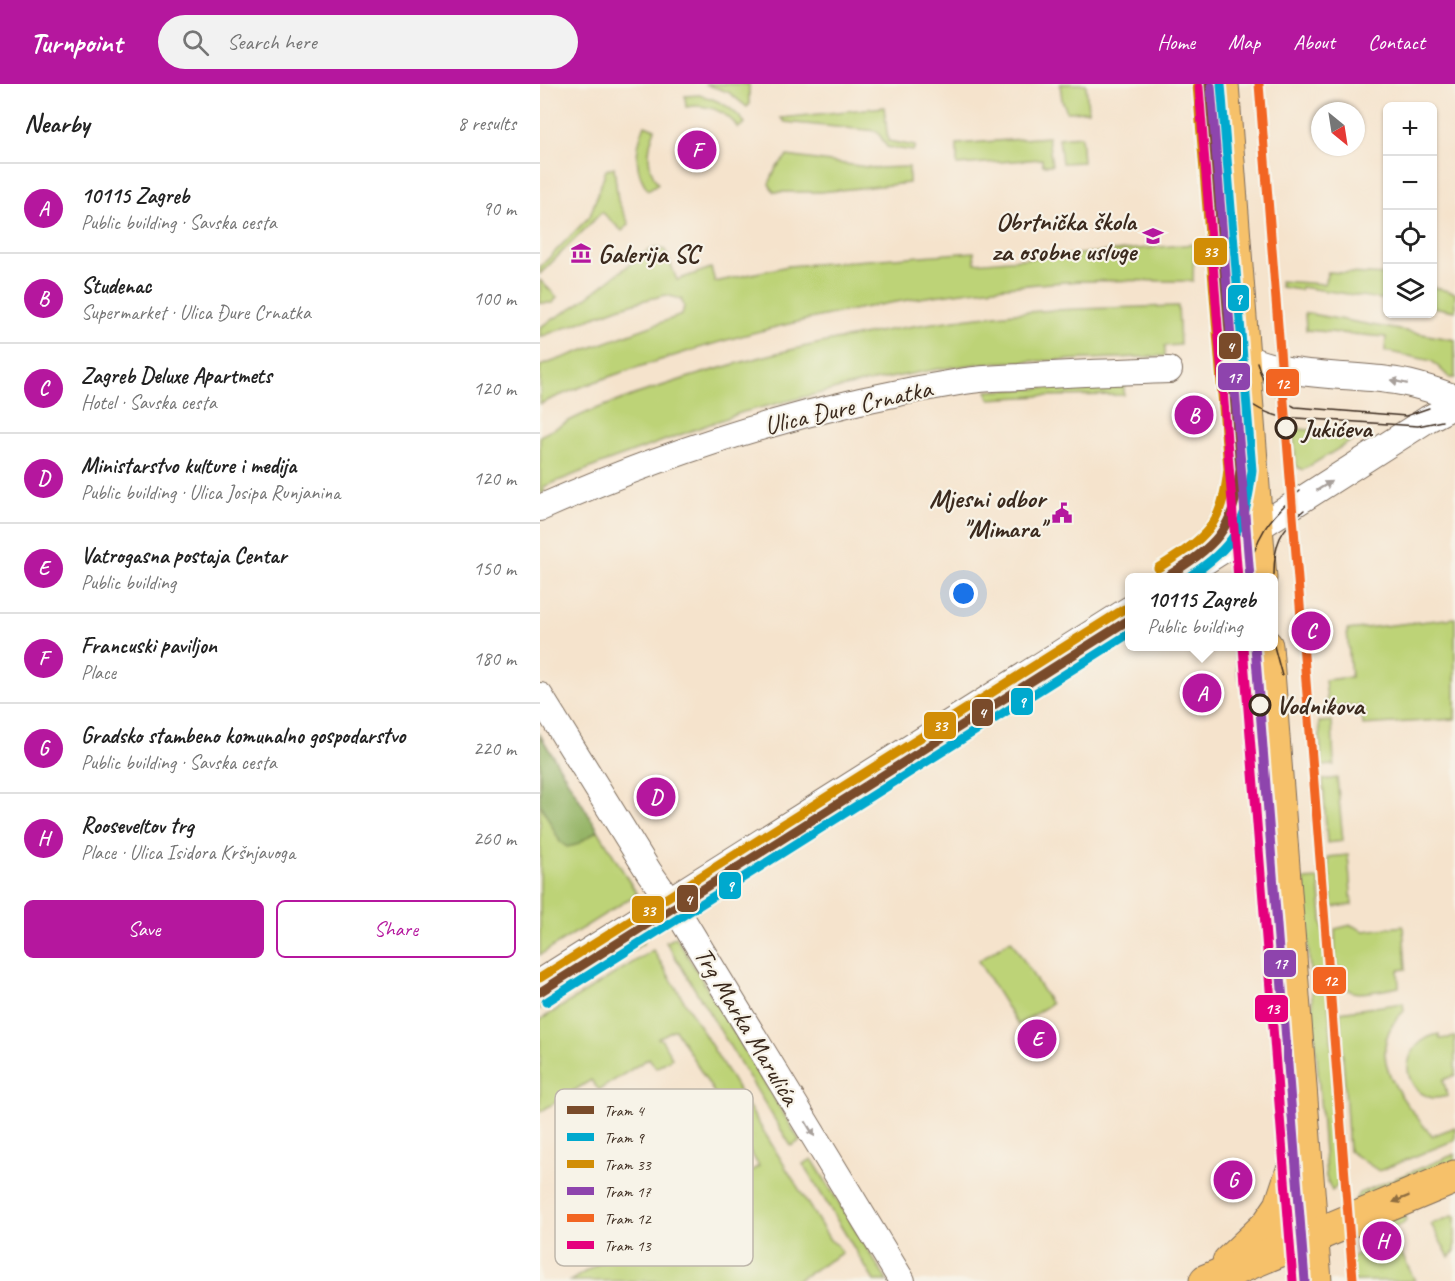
<!DOCTYPE html>
<html lang="en">
<head>
<meta charset="utf-8">
<style>
  body { margin:0; font-family:Caveat,sans-serif; background:#f2f2f2; color:#222 }
  .controls { position:absolute; right:18px; top:18px; display:grid; overflow:hidden; border-radius:9px; box-shadow:0 2px 4px #0004 }
  .controls button { width:54px; height:54px; display:grid; place-items:center; padding:0; border:0; border-bottom:2px solid #e0e0e0; background:#fff; color:#222; font:30px sans-serif }
  .compass { position:absolute; left:771px; top:18px; width:54px; height:54px; border-radius:50%; background:#fff; box-shadow:0 2px 4px #0004; rotate:150deg }
  .you { position:absolute; left:424px; top:510px; width:21px; height:21px; margin:-15px; border:4px solid #fff; border-radius:50%; background:#1a73e8; box-shadow:0 0 0 9px #1a73e833 }
  .badge { display:grid; place-items:center; width:39px; height:39px; border-radius:50%; background:#b5179e; color:#fff; font-size:20px; font-weight:700 }
  .pin { position:absolute; translate:-50% -50%; border:3px solid #fff; box-shadow:0 2px 6px #0006 }
  .popup { position:absolute; left:585px; top:489px; width:153px; height:78px; box-sizing:border-box; display:grid; place-content:center; border-radius:9px; background:#fff; filter:drop-shadow(0 2px 4px #0005); font-size:20px; white-space:nowrap; color:#767676 }
  .popup b { font-size:22px; color:#222 }
  .popup::after { content:''; position:absolute; left:50%; top:100%; margin-left:-12px; border:12px solid transparent; border-top-color:#fff }
  .list { margin:0; padding:0; list-style:none }
  h2 { display:flex; justify-content:space-between; align-items:center; height:78px; margin:0; padding:0 24px; font-size:26px }
  h2 small { font-size:20px; font-weight:400; color:#767676 }
  .list li { display:grid; grid-template-columns:39px 1fr auto; gap:18px; align-items:center; box-sizing:border-box; height:90px; padding:0 24px; border-top:2px solid #e0e0e0 }
  .list b { display:block; font-size:22px; white-space:nowrap }
  .list p { margin:0; font-size:20px; white-space:nowrap; color:#767676 }
  .list em { font-size:20px; font-style:normal; color:#767676 }
  .actions { display:flex; gap:12px; padding:18px 24px }
  .actions a { flex:1; padding:14px 0; border:2px solid #b5179e; border-radius:9px; text-align:center; font-size:21px; color:#b5179e }
  .actions .main { background:#b5179e; color:#fff }
  .icon { flex:none; width:33px; height:33px; fill:none; stroke:currentColor; stroke-width:2; stroke-linecap:round; stroke-linejoin:round }
  .map { position:relative; flex:none; width:915px; height:1197px; overflow:hidden }
  header { display:flex; align-items:center; gap:36px; box-sizing:border-box; height:84px; padding:0 30px; background:#b5179e; color:#fff }
  header strong { font-size:28px }
  nav { display:flex; gap:33px; margin-inline-start:auto; font-size:21px }
  .search { width:420px; height:54px; background:#f2f2f2; display:flex; align-items:center; gap:15px; box-sizing:border-box; padding:0 21px; border-radius:33px; color:#767676; font-size:22px }
  main { display:flex }
  aside { flex:1; background:#fff }
  .map>svg:first-child { display:block }
  .green { fill:#bdd377; stroke:#7c7e4a; stroke-width:1.5 }
  .forest { fill:#96b568; stroke:#687043; stroke-width:1.5 }
  .lines { fill:none; stroke-linecap:round; stroke-linejoin:round }
  .minor-casing { stroke:#7c6b5b; stroke-width:28 }
  .major-casing { stroke:#7c6b5b; stroke-width:35 }
  .minor { stroke:#fff; stroke-width:26 }
  .major { stroke:#f6c16b; stroke-width:33 }
  .tram { stroke:#3b2a1e; stroke-width:1.5 }
  .tram-1-casing { stroke:#f7f3e8; stroke-width:14 }
  .tram-2-casing { stroke:#f7f3e8; stroke-width:14 }
  .tram-3-casing { stroke:#f7f3e8; stroke-width:14 }
  .tram-4-casing { stroke:#f7f3e8; stroke-width:14 }
  .tram-5-casing { stroke:#f7f3e8; stroke-width:14 }
  .tram-6-casing { stroke:#f7f3e8; stroke-width:14 }
  .tram-1 { stroke:#7a4b2a; stroke-width:9 }
  .tram-2 { stroke:#00a9ce; stroke-width:9 }
  .tram-3 { stroke:#d18d06; stroke-width:9 }
  .tram-4 { stroke:#8e44ad; stroke-width:9 }
  .tram-5 { stroke:#f26522; stroke-width:9 }
  .tram-6 { stroke:#e5007d; stroke-width:9 }
  .oneway { fill:#a79f9a }
  .oneway2 { fill:#8f6e41 }
  .stop-dot { fill:#f7f3e8; stroke:#3b2a1e; stroke-width:3 }
  .labels { text-anchor:middle; dominant-baseline:central; stroke-width:4.5; stroke-linejoin:round; paint-order:stroke }
  .poi-label { font-size:26px; font-weight:bold; fill:#3b2a1e; stroke:#f7f3e8; text-anchor:end }
  .street-label { font-size:26px; fill:#3b2a1e; stroke:#f7f3e8 }
  .stop-label { font-size:26px; font-weight:bold; fill:#3b2a1e; stroke:#f7f3e8; text-anchor:start }
  .key { fill:#f7f3e8; stroke:#bfb7ab; stroke-width:1.5 }
  .key-label { font-size:16px; fill:#3b2a1e }
  .line-badge { stroke:#f7f3e8; stroke-width:2 }
  .badge-label { font-size:16px; text-anchor:middle; font-weight:bold; fill:#fff }
</style>
</head>
<body>
<header>
<strong>Turnpoint</strong>
<div class="search"><svg class="icon" aria-label="search" viewBox="0 0 24 24"><circle cx="10" cy="10" r="6"/><path d="M15 15l6 6"/></svg>Search here</div>
<nav><a>Home</a><a>Map</a><a>About</a><a>Contact</a></nav>
</header>
<main>
<aside>
<h2>Nearby<small>8 results</small></h2>
<ul class="list">
<li><span class="badge">A</span><div><b>10115 Zagreb</b><p>Public building · Savska cesta</p></div><em>90 m</em></li>
<li><span class="badge">B</span><div><b>Studenac</b><p>Supermarket · Ulica Đure Crnatka</p></div><em>100 m</em></li>
<li><span class="badge">C</span><div><b>Zagreb Deluxe Apartmets</b><p>Hotel · Savska cesta</p></div><em>120 m</em></li>
<li><span class="badge">D</span><div><b>Ministarstvo kulture i medija</b><p>Public building · Ulica Josipa Runjanina</p></div><em>120 m</em></li>
<li><span class="badge">E</span><div><b>Vatrogasna postaja Centar</b><p>Public building</p></div><em>150 m</em></li>
<li><span class="badge">F</span><div><b>Francuski paviljon</b><p>Place</p></div><em>180 m</em></li>
<li><span class="badge">G</span><div><b>Gradsko stambeno komunalno gospodarstvo</b><p>Public building · Savska cesta</p></div><em>220 m</em></li>
<li><span class="badge">H</span><div><b>Rooseveltov trg</b><p>Place · Ulica Isidora Kršnjavoga</p></div><em>260 m</em></li>
</ul>
<div class="actions"><a class="main">Save</a><a>Share</a></div>
</aside>
<div class="map">
<svg width="915" height="1197" viewBox="0 0 915 1197">
  <rect width="100%" height="100%" fill="#f7f3e8"/>
  <filter id="ink" filterUnits="userSpaceOnUse"><feTurbulence type="fractalNoise" baseFrequency=".0167" numOctaves="2"/><feDisplacementMap in="SourceGraphic" scale="12" xChannelSelector="R" yChannelSelector="G"/><feConvolveMatrix kernelMatrix="1 2 1 2 8 2 1 2 1" color-interpolation-filters="sRGB"/></filter>
  <filter id="wash" filterUnits="userSpaceOnUse"><feTurbulence type="fractalNoise" baseFrequency=".008" numOctaves="4" result="noise"/><feDisplacementMap in="SourceGraphic" scale="24" xChannelSelector="R" yChannelSelector="G"/><feGaussianBlur stdDeviation="1.35" result="paint"/><feColorMatrix in="noise" values="0 0 0 0 0 0 0 0 0 0 0 0 0 0 0 0 0 1.4 0 .05"/><feComposite in="paint" operator="in"/></filter>
  <g filter="url(#wash)">
    <rect width="100%" height="100%" fill="#f5e3cc"/>
    <g class="green">
      <polygon points="165,0 209,0 209,21 207,23 188,8"/>
      <polygon points="520,0 546,0 548,27 527,28 522,16"/>
      <path d="M159,11C179,16 192,23 205,39L198,44C187,27 166,19 146,23L145,12Z"/>
      <polygon points="344,23 348,57 375,62 373,67 347,63 337,47 245,38 241,34"/>
      <path d="M105,41L115,45C107,65 106,82 118,100L108,106C93,85 95,63 105,41Z"/>
      <polygon points="541,52 543,78 522,79 519,54"/>
      <polygon points="508,53 512,81 503,81 502,75 417,81 417,60"/>
      <polygon points="247,72 334,84 369,83 369,99 280,108 234,108 229,100 236,84"/>
      <polygon points="74,83 78,117 89,140 82,147 62,128 0,190 0,183 50,132 66,86"/>
      <path d="M654,160L653,197C610,197 567,195 525,198C389,207 254,233 124,275C81,288 40,302 0,320V282L142,231L144,222L141,215L126,211L105,216L81,223L0,253V243L37,221L106,168L116,164L125,166L137,196L171,184L175,198L248,182L434,168L435,179Z"/>
      <polygon points="788,188 847,191 847,216 761,203 760,206 741,203 740,197 784,200"/>
      <polygon points="0,196 17,213 13,219 0,219"/>
      <polygon points="893,203 915,209 915,227 893,223"/>
      <path d="M638,222L640,261L625,262V272L445,279L398,285L317,300L203,328L68,377L3,403L5,409H0V352C18,343 35,333 53,326C182,277 319,246 456,231C516,224 577,224 638,222Z"/>
      <polygon points="765,229 915,256 915,294 910,294 892,277 845,267 846,253 766,246"/>
      <polygon points="584,300 584,311 501,312 449,315 447,307"/>
      <polygon points="757,345 812,349 815,352 813,356 763,386 757,383 756,380 753,347"/>
      <polygon points="915,534 915,635 823,641 821,621 788,624 785,596 811,593 807,546"/>
      <polygon points="697,562 708,563 711,594 700,595 698,592 695,565"/>
      <polygon points="792,637 794,681 782,682 779,638"/>
      <polygon points="0,651 97,810 0,871"/>
      <polygon points="797,694 803,757 787,759 783,696"/>
      <polygon points="808,771 812,821 792,823 788,773"/>
      <polygon points="779,795 802,1093 800,1099 792,1107 786,1093 763,796"/>
      <path d="M811,841L824,847L863,842L866,885L858,886L859,903C848,905 823,911 813,908C791,901 796,863 795,845Z"/>
      <polygon points="136,853 260,1057 251,1062 126,858"/>
      <polygon points="104,855 104,859 0,925 0,919"/>
      <polygon points="471,856 511,920 478,941 438,877"/>
      <polygon points="113,866 290,1156 297,1161 302,1169 256,1197 30,1197 219,1082 135,945 118,954 122,956 132,974 116,984 109,974 59,1006 51,996 0,1028 0,936"/>
      <path d="M863,919L864,927C819,969 863,1016 892,1052L915,1043V1056L839,1087L809,1067L800,928Z"/>
      <path d="M899,950L900,955L915,953V991L903,996L908,1012C904,1013 898,1014 894,1014C889,1014 885,1011 881,1009C856,989 870,955 899,950Z"/>
      <polygon points="915,1070 915,1080 814,1118 819,1109"/>
      <polygon points="272,1075 347,1197 334,1197 263,1080"/>
      <polygon points="865,1129 866,1135 863,1140 820,1155 812,1151"/>
      <polygon points="915,1131 915,1167 909,1173 891,1140"/>
      <polygon points="851,1158 856,1158 875,1197 808,1197 807,1180 813,1172"/>
    </g>
    <polygon class="forest" points="0,651 58,746 36,761 27,763 20,758 0,719"/>
  </g>
  <g filter="url(#ink)">
    <g class="lines">
      <g class="minor-casing">
        <g id="minor">
          <path d="M702,271C740,293 804,290 848,296C870,298 894,306 915,314"/>
          <path d="M0,424C137,363 277,320 425,297C443,294 461,294 479,293C529,289 579,288 629,286"/>
          <polyline points="639,494 888,335 915,321"/>
          <polyline points="0,612 109,788 142,835 362,1197"/>
          <polyline points="0,898 590,525"/>
        </g>
      </g>
      <g class="major-casing">
        <g id="major">
          <polyline points="682,0 720,494"/>
          <polyline points="726,562 775,1197"/>
          <polyline points="689,1178 728,1141 741,1122 759,1068"/>
          <polyline points="666,1197 915,1093"/>
        </g>
      </g>
      <use href="#minor" class="minor"/>
      <use href="#major" class="major"/>
      <g class="tram">
        <path d="M717,278C724,303 732,312 755,323L866,332L889,324"/>
        <path d="M691,285C700,315 711,325 741,333L878,342L902,337"/>
        <path d="M734,491C734,459 740,446 764,426"/>
        <path d="M709,494C713,453 730,433 760,407"/>
        <polyline points="734,562 742,592"/>
      </g>
      <g class="tram-1-casing">
        <g id="tram-1">
          <path d="M625,494C676,461 694,448 700,385L669,0"/>
          <polyline points="0,908 590,535"/>
        </g>
      </g>
      <g class="tram-2-casing">
        <g id="tram-2">
          <path d="M647,494C695,462 706,443 712,386L681,0"/>
          <polyline points="6,918 590,549"/>
        </g>
      </g>
      <g class="tram-3-casing">
        <g id="tram-3">
          <path d="M618,484C665,454 682,444 688,385L657,1"/>
          <polyline points="0,894 584,525"/>
        </g>
      </g>
      <g class="tram-4-casing">
        <g id="tram-4">
          <polyline points="671,2 710,494"/>
          <polyline points="715,562 765,1197"/>
        </g>
      </g>
      <g class="tram-5-casing">
        <polyline id="tram-5" points="719,0 813,1195"/>
      </g>
      <g class="tram-6-casing">
        <g id="tram-6">
          <polyline points="659,3 698,494"/>
          <polyline points="703,562 753,1197"/>
        </g>
      </g>
      <use href="#tram-1" class="tram-1"/>
      <use href="#tram-2" class="tram-2"/>
      <use href="#tram-3" class="tram-3"/>
      <use href="#tram-4" class="tram-4"/>
      <use href="#tram-5" class="tram-5"/>
      <use href="#tram-6" class="tram-6"/>
    </g>
    <defs><path id="oneway-solid" d="M-6-.8H1V-3.2L6.5 0L1 3.2V.8H-6Z" transform="scale(1.5)"/></defs>
    <g class="oneway">
      <use href="#oneway-solid" transform="translate(859 298) rotate(-168)"/>
      <use href="#oneway-solid" transform="translate(784 402) rotate(-32)"/>
      <use href="#oneway-solid" transform="translate(270 1045) rotate(59)"/>
    </g>
    <use class="oneway2" href="#oneway-solid" transform="translate(861 1115) rotate(158)"/>
  </g>
  <defs>
    <g id="school-bare" transform="scale(1.62)"><path d="M0-5L7-2L0 1L-7-2ZM-4 1L0 2.5L4 1V4Q0 6-4 4Z" fill="#b5179e" stroke="#f7f3e8" stroke-width="2.5" paint-order="stroke"/></g>
    <g id="museum-bare" transform="scale(1.62)"><path d="M0-6L6-3V-2H-6V-3ZM-5-1h2V3h-2ZM-1-1h2V3h-2ZM3-1h2V3H3ZM-6 4H6V6H-6Z" fill="#b5179e" stroke="#f7f3e8" stroke-width="2.5" paint-order="stroke"/></g>
    <g id="civic-bare" transform="scale(1.62)"><path d="M-.6-6.5H3V-4.5H.6V-3L4-1V1h2V6H-6V1h2V-1L-.6-3ZM-1.2 2.5V6h2.4V2.5Z" fill="#b5179e" stroke="#f7f3e8" stroke-width="2.5" paint-order="stroke"/></g>
  </defs>
  <g fill-rule="evenodd">
    <use href="#school-bare" x="613" y="152"/>
    <use href="#museum-bare" x="41" y="169"/>
    <use href="#civic-bare" x="522" y="429"/>
  </g>
  <g class="stop-dot">
    <circle cx="746" cy="344" r="10"/>
    <circle cx="720" cy="621" r="10"/>
  </g>
  <g class="labels">
    <g class="poi-label">
      <text x="596" y="137">Obrtnička škola<tspan x="596" dy="30">za osobne usluge</tspan></text>
      <text x="58" y="169" text-anchor="start">Galerija SC</text>
      <text x="505" y="414">Mjesni odbor<tspan x="505" dy="30">"Mimara"</tspan></text>
    </g>
    <g class="street-label">
      <text transform="translate(308 323) rotate(-13)">Ulica Đure Crnatka</text>
      <text transform="translate(207 942) rotate(59)">Trg Marka Marulića</text>
    </g>
    <g class="stop-label">
      <text x="762" y="344">Jukićeva</text>
      <text x="736" y="621">Vodnikova</text>
    </g>
  </g>
  <rect x="15" y="1005" width="198" height="177" rx="9" class="key"/>
  <rect x="27" y="1022" width="27" height="8" fill="#7a4b2a"/>
  <rect x="27" y="1049" width="27" height="8" fill="#00a9ce"/>
  <rect x="27" y="1076" width="27" height="8" fill="#d18d06"/>
  <rect x="27" y="1103" width="27" height="8" fill="#8e44ad"/>
  <rect x="27" y="1130" width="27" height="8" fill="#f26522"/>
  <rect x="27" y="1157" width="27" height="8" fill="#e5007d"/>
  <g class="key-label">
    <text x="64" y="1032">Tram 4</text>
    <text x="64" y="1059">Tram 9</text>
    <text x="64" y="1086">Tram 33</text>
    <text x="64" y="1113">Tram 17</text>
    <text x="64" y="1140">Tram 12</text>
    <text x="64" y="1167">Tram 13</text>
  </g>
  <g class="line-badge">
    <rect x="653" y="153" width="35" height="29" rx="6" fill="#d18d06"/>
    <rect x="687" y="200" width="23" height="28" rx="6" fill="#00a9ce"/>
    <rect x="678" y="248" width="24" height="28" rx="6" fill="#7a4b2a"/>
    <rect x="677" y="278" width="34" height="29" rx="6" fill="#8e44ad"/>
    <rect x="725" y="284" width="35" height="29" rx="6" fill="#f26522"/>
    <rect x="470" y="603" width="24" height="29" rx="6" fill="#00a9ce"/>
    <rect x="431" y="614" width="23" height="29" rx="6" fill="#7a4b2a"/>
    <rect x="383" y="627" width="34" height="29" rx="6" fill="#d18d06"/>
    <rect x="178" y="787" width="24" height="29" rx="6" fill="#00a9ce"/>
    <rect x="136" y="800" width="23" height="29" rx="6" fill="#7a4b2a"/>
    <rect x="91" y="811" width="34" height="29" rx="6" fill="#d18d06"/>
    <rect x="723" y="865" width="34" height="29" rx="6" fill="#8e44ad"/>
    <rect x="772" y="882" width="35" height="29" rx="6" fill="#f26522"/>
    <rect x="714" y="910" width="35" height="29" rx="6" fill="#e5007d"/>
  </g>
  <g class="badge-label">
    <text x="670" y="173">33</text>
    <text x="698" y="220">9</text>
    <text x="690" y="268">4</text>
    <text x="694" y="299">17</text>
    <text x="742" y="305">12</text>
    <text x="482" y="623">9</text>
    <text x="442" y="634">4</text>
    <text x="400" y="647">33</text>
    <text x="190" y="807">9</text>
    <text x="148" y="821">4</text>
    <text x="108" y="832">33</text>
    <text x="740" y="885">17</text>
    <text x="790" y="902">12</text>
    <text x="732" y="930">13</text>
  </g>
</svg>
<div class="controls">
<button>+</button>
<button>−</button>
<button><svg class="icon" aria-label="locate" viewBox="0 0 24 24"><circle cx="12" cy="12" r="6"/><path d="M12 2v4M12 18v4M2 12h4M18 12h4"/></svg></button>
<button><svg class="icon" aria-label="layers" viewBox="0 0 24 24"><path d="M12 4l9 5-9 5-9-5zM3 14l9 5 9-5"/></svg></button>
</div>
<svg class="compass" viewBox="-18 -18 36 36"><path d="M0-13l5 13h-10z" fill="#e53935"/><path d="M0 13l5-13h-10z" fill="#767676"/></svg>
<div class="you"></div>
<div class="pin badge" style="left:662px;top:609px">A</div>
<div class="popup"><b>10115 Zagreb</b>Public building</div>
<div class="pin badge" style="left:654px;top:331px">B</div>
<div class="pin badge" style="left:771px;top:547px">C</div>
<div class="pin badge" style="left:116px;top:713px">D</div>
<div class="pin badge" style="left:497px;top:955px">E</div>
<div class="pin badge" style="left:157px;top:66px">F</div>
<div class="pin badge" style="left:693px;top:1096px">G</div>
<div class="pin badge" style="left:842px;top:1157px">H</div>
</div>
</main>
</body>
</html>
